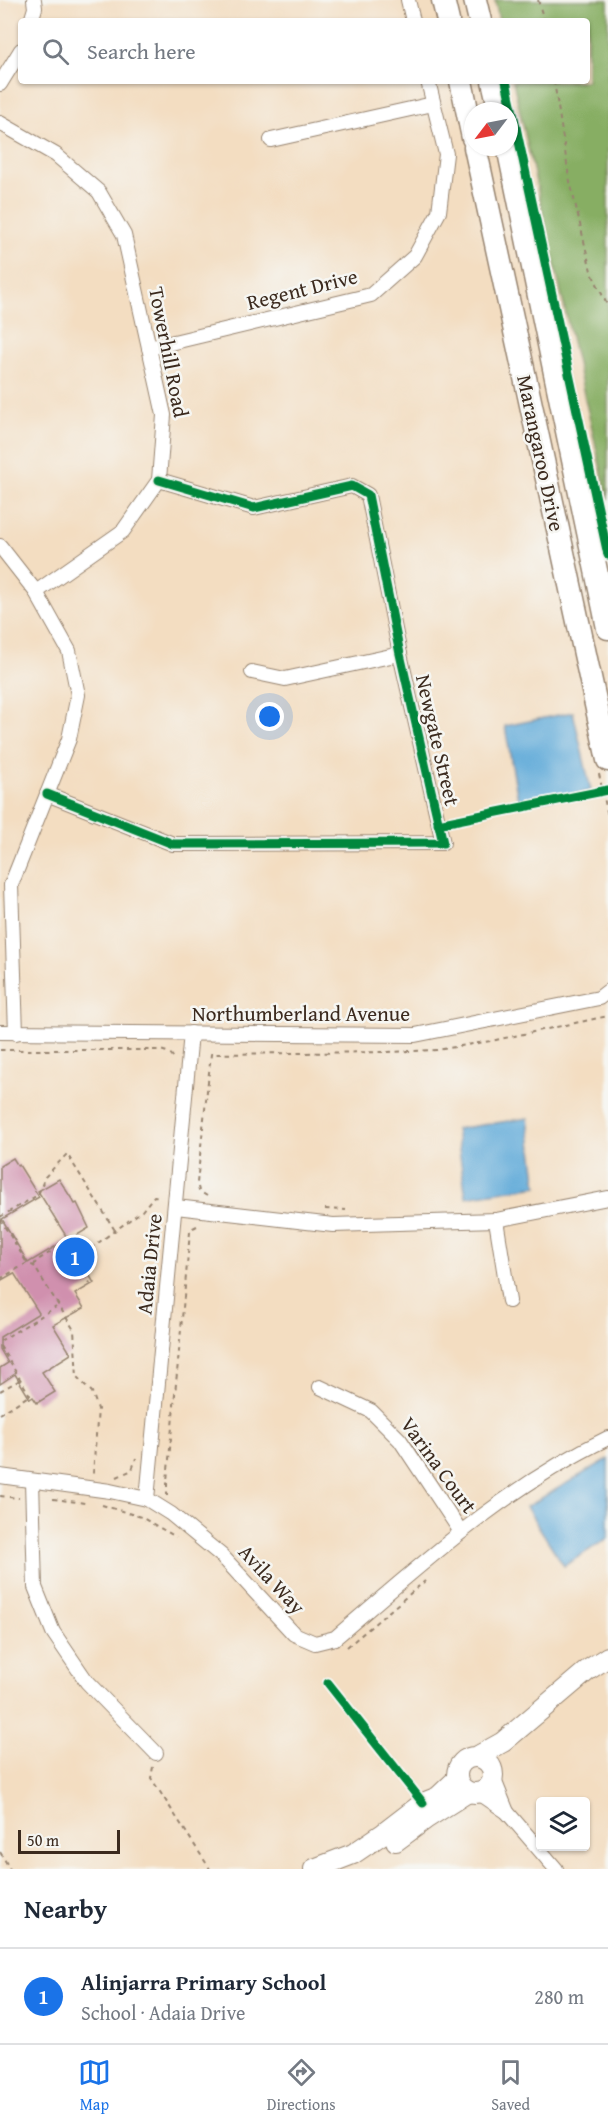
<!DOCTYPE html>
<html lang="en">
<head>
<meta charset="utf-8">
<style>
  body { margin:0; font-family:"Gentium Book Plus",serif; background:#f6f6f7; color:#1f2937 }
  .controls { position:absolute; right:18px; bottom:18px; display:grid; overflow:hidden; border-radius:6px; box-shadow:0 2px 4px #0004 }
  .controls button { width:54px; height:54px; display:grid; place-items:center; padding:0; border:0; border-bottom:2px solid #e0e1e3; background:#fff; color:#1f2937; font:30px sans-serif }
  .compass { position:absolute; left:464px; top:102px; width:54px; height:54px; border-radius:50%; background:#fff; box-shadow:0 2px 4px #0004; rotate:238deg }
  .scale { position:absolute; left:18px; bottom:15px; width:102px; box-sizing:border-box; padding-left:6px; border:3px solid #3b2a1e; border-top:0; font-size:16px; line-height:21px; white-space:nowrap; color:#3b2a1e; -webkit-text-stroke:4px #f6f6f2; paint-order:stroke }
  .you { position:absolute; left:270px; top:717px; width:21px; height:21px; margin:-15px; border:4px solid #fff; border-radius:50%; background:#1a73e8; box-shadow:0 0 0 9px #1a73e833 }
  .badge { display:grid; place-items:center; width:39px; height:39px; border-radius:50%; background:#1a73e8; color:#fff; font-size:20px; font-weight:700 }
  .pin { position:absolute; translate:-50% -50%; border:3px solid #fff; box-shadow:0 2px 6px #0006 }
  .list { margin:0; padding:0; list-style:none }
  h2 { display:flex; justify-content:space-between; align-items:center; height:78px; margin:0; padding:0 24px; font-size:26px }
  h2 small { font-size:20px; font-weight:400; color:#747a83 }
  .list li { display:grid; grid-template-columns:39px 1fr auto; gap:18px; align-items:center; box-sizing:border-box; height:96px; padding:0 24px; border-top:2px solid #e0e1e3 }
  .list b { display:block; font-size:22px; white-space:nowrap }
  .list p { margin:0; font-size:20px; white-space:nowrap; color:#747a83 }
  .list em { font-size:20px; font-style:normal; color:#747a83 }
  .icon { flex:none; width:33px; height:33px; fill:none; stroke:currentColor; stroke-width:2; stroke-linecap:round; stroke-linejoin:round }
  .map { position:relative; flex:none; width:608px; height:1869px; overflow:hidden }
  .search { position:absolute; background:#fff; box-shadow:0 2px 4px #0004; left:18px; right:18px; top:18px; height:66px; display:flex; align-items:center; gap:15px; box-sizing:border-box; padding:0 21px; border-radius:6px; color:#747a83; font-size:22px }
  .sheet { height:174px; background:#fff }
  nav { display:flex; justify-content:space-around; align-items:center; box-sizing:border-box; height:84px; border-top:2px solid #e0e1e3; background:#fff; font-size:16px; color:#747a83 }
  nav a { display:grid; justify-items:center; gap:3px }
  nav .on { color:#1a73e8 }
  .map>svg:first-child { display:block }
  .forest { fill:#87ae63; stroke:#616c40; stroke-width:1.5 }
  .water { fill:#62abd9; stroke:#4e6a7c; stroke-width:1.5 }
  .building { fill:#d090ae }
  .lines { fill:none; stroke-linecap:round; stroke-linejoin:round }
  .street-casing { stroke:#978470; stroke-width:16 }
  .secondary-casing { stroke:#978470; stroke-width:22 }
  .primary-casing { stroke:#978470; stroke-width:25 }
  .path { stroke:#978470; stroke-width:2; stroke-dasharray:4.5 4.5; stroke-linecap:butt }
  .street { stroke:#fff; stroke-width:14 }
  .secondary { stroke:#fff; stroke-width:20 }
  .primary { stroke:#fff; stroke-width:22 }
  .cycleway-casing { stroke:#f6f6f2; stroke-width:13 }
  .cycleway { stroke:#00873e; stroke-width:9 }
  .labels { text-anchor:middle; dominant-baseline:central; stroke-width:5; stroke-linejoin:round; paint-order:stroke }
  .street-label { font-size:21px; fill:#3b2a1e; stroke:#f6f6f2 }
</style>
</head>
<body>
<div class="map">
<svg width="608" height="1869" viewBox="0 0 608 1869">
  <rect width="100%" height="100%" fill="#f6f6f2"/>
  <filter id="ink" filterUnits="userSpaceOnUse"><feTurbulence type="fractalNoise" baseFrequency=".0167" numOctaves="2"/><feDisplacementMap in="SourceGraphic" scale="12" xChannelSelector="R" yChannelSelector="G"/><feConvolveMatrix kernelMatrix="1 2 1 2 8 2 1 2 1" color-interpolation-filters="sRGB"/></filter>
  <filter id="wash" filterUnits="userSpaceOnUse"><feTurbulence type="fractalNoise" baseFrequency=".008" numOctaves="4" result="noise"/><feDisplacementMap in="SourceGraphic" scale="24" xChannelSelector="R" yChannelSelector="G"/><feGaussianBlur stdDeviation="1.35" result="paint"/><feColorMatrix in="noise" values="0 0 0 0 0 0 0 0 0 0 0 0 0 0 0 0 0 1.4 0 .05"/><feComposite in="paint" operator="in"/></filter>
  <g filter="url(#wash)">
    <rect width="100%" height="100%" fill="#f3ddc1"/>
    <polygon class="forest" points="495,0 608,0 608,500 513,81 587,81 587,21 499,21"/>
    <g class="water">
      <polygon points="573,712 591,791 519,805 505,726"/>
      <polygon points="528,1118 537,1186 466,1197 456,1129"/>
      <polygon points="608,1459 608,1538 564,1566 526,1507"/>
    </g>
    <g id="blocks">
      <polygon class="building" points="13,1158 18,1166 19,1165 39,1197 2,1219 28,1263 68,1239 38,1191 59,1179 75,1204 77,1203 89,1228 69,1240 94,1283 75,1294 84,1308 53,1325 71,1354 42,1372 55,1392 37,1403 33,1397 30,1399 15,1374 0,1384 0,1368 8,1363 0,1349 0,1337 39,1313 14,1273 0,1281 0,1166"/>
    </g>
  </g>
  <g filter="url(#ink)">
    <use href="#blocks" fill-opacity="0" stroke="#978470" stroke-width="1.5"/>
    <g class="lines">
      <g class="street-casing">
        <g id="street">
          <polyline points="408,0 413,21"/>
          <polyline points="31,21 35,8 34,0"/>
          <polyline points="0,84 21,50"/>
          <polyline points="0,123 56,155 99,192 124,235 164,415 159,480 123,531 36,592"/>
          <polyline points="271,140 433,104"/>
          <polyline points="149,348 371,295 415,256 439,212 446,154 428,81"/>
          <polyline points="0,546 36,592 69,651 78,695 69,739 11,885 16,1033"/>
          <polyline points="252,672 285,679 400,654"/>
          <polyline points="47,794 173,844 443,843 400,654 368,495 352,486 254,508 159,480"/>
          <polyline points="0,1032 415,1035 599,998 608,991"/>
          <polyline points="176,1207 333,1225 496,1220 608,1198"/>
          <polyline points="496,1220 509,1301"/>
          <polyline points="320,1387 371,1411 400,1440 461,1532"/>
          <path d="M0,1476L110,1491L147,1499L171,1514L222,1556L294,1634L315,1643L335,1638C422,1564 504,1488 608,1438"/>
          <polyline points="32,1481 35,1587 53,1632 87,1682 156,1753"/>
          <polyline points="147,1499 191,1033"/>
          <polyline points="493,1777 507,1812"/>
          <polyline points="479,1793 507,1812 556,1869"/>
        </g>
      </g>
      <g class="secondary-casing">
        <g id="secondary">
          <circle cx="475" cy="1775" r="18"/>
          <polyline points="476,1757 503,1742 588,1670 608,1657"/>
          <polyline points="396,1841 427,1818 468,1792"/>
          <polyline points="314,1869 353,1854 384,1833 423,1803 438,1797 457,1779"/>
        </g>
      </g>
      <g class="primary-casing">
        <g id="primary">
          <polyline points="443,0 448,21"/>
          <polyline points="475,0 480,21"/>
          <polyline points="461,81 473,138"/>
          <polyline points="493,81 500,111"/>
          <polyline points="475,147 608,760"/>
          <polyline points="508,147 608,628"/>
        </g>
      </g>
      <g class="path">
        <polyline points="538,0 544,21"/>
        <polyline points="554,81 569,177 591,271 608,307"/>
        <polyline points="599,774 608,816"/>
        <path d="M0,1050H160C168,1052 173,1053 174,1061"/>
        <polyline points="207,1196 199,1191 197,1183 211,1054 388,1052 437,1050 491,1041 608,1016"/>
        <polyline points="325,1209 346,1210"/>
        <polyline points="0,1217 38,1195 45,1177 67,1154 116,1232"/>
        <polyline points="0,1219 27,1263"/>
        <polyline points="66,1243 90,1283"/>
        <polyline points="76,1259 142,1211 154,1196 161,1197"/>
        <polyline points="34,1266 36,1261 66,1243 68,1236"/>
        <polyline points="0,1279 27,1263 34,1266 74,1330 77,1377 92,1392 98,1409 93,1474"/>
        <polyline points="0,1341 56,1307"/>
        <polyline points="0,1346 31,1397"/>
        <polyline points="0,1391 20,1380"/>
        <polyline points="0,1414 30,1395"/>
        <polyline points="117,1477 132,1470 136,1458"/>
        <polyline points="0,1496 19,1498"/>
        <polyline points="167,1496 167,1481 190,1232 193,1228 201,1224"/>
        <polyline points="53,1499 85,1503"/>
        <polyline points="102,1505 141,1517 176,1537"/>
        <polyline points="347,1647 425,1581"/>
        <polyline points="153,1767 151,1778 210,1869"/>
        <polyline points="0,1852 10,1869"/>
      </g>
      <use href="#street" class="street"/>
      <use href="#secondary" class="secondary"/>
      <use href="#primary" class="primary"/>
      <g class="cycleway-casing">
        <g id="cycleway">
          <polyline points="506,81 608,555"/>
          <polyline points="47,794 173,844 443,843 400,654 368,495 352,486 254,508 159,480"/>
          <polyline points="438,824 608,790"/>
          <polyline points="328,1683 423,1803"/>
        </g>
      </g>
      <use href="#cycleway" class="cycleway"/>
    </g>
  </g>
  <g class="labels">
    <g class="street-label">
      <text transform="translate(302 289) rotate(-14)">Regent Drive</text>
      <text transform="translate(169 352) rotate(79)">Towerhill Road</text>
      <text transform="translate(541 453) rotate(78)">Marangaroo Drive</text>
      <text transform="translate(438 740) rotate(77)">Newgate Street</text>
      <text x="301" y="1013">Northumberland Avenue</text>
      <text transform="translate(149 1264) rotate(-84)">Adaia Drive</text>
      <text transform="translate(439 1465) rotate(54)">Varina Court</text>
      <text transform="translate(272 1579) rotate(47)">Avila Way</text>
    </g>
  </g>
</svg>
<div class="controls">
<button><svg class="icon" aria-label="layers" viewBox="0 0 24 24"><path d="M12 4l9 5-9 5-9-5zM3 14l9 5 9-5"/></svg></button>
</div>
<svg class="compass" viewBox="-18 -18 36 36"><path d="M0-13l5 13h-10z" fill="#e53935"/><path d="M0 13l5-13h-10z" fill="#747a83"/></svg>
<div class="scale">50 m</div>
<div class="you"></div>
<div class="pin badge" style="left:75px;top:1257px">1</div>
<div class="search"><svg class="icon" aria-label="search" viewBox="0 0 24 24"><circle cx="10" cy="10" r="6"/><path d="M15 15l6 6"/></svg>Search here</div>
</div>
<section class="sheet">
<h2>Nearby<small></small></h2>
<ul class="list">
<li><span class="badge">1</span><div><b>Alinjarra Primary School</b><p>School · Adaia Drive</p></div><em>280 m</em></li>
</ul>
</section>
<nav>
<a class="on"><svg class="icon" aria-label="map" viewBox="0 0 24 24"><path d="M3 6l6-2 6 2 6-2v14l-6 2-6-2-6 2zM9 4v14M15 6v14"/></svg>Map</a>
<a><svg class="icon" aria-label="directions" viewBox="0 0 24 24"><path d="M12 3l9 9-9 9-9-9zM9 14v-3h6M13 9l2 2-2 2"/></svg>Directions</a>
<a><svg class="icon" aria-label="saved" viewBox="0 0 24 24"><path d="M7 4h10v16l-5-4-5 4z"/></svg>Saved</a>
</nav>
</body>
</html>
